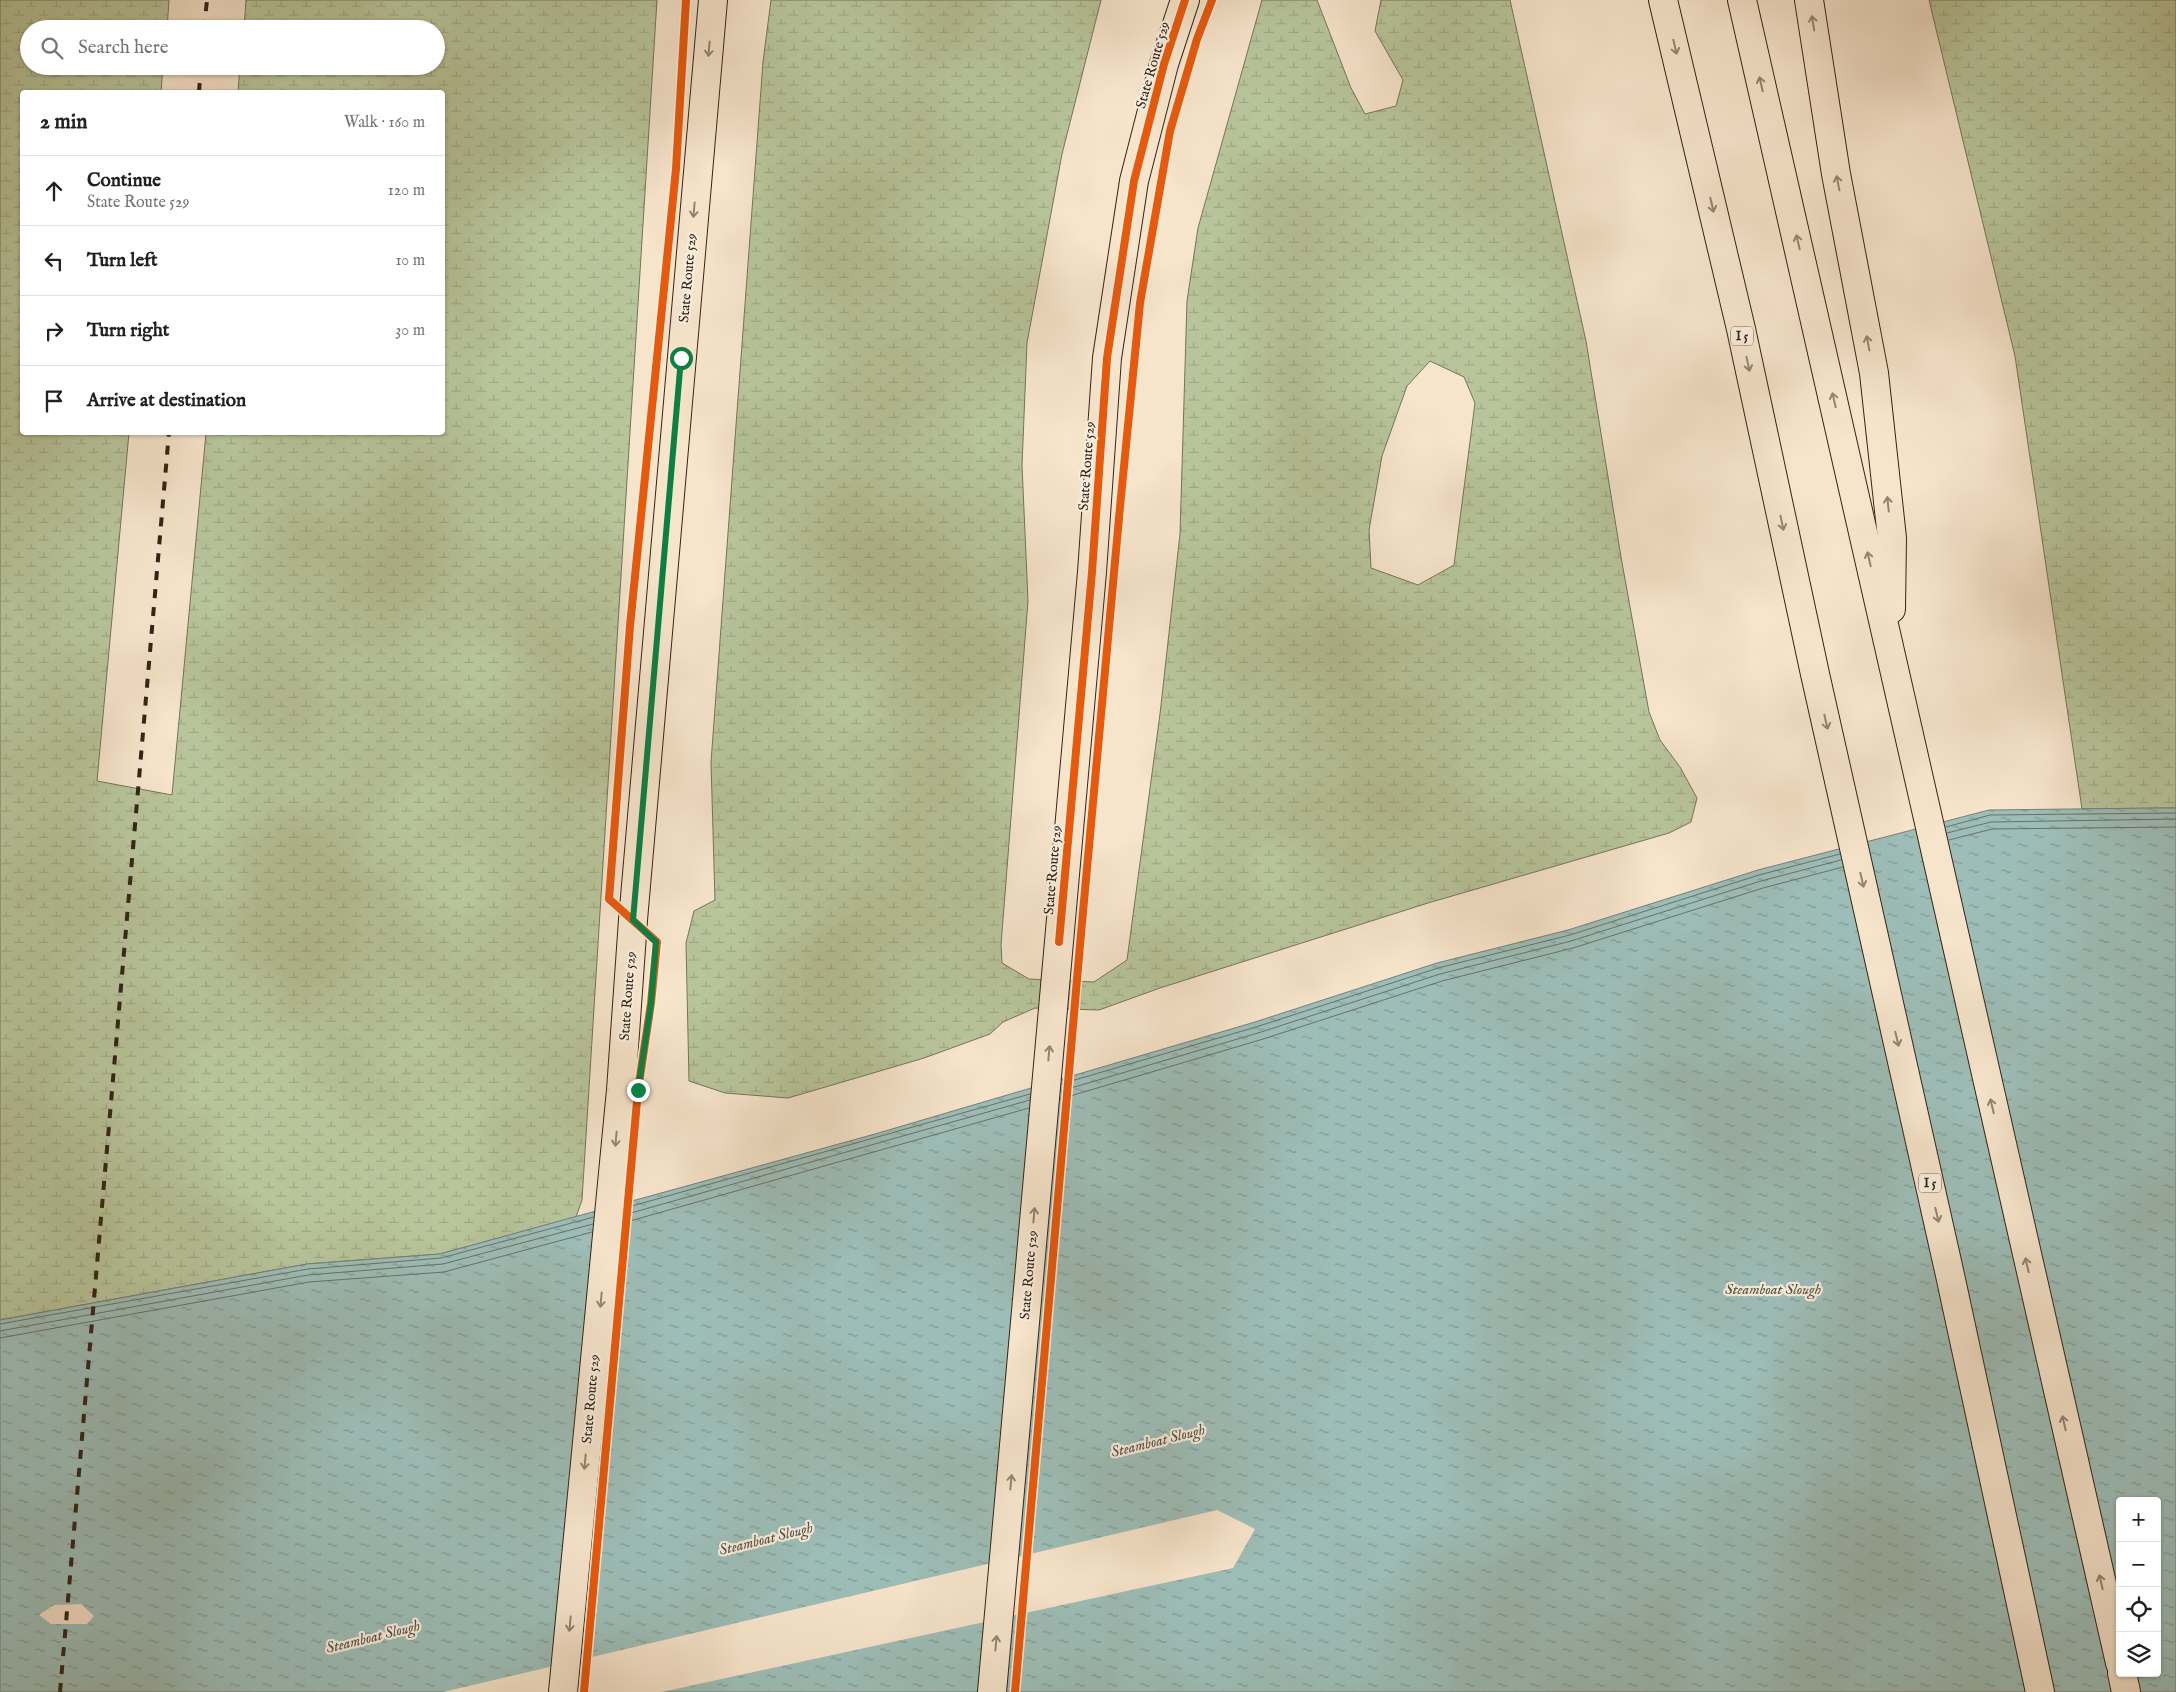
<!DOCTYPE html>
<html lang="en">
<head>
<meta charset="utf-8">
<style>
  body { margin:0; font-family:"IM FELL English",serif; background:#f2f2f2; color:#202124 }
  .controls { position:absolute; right:15px; bottom:15px; display:grid; overflow:hidden; border-radius:5px; box-shadow:0 1px 4px #0004 }
  .controls button { width:45px; height:45px; display:grid; place-items:center; padding:0; border:0; border-bottom:1px solid #e0e0e0; background:#fff; color:#202124; font:25px sans-serif }
  .stop { position:absolute; width:15px; height:15px; margin:-11px; border:4px solid #0b8043; border-radius:50%; background:#fff }
  .stop.end { background:#0b8043; border-color:#fff; box-shadow:0 1px 5px #0008 }
  .list { margin:0; padding:0; list-style:none }
  h2 { display:flex; justify-content:space-between; align-items:center; height:65px; margin:0; padding:0 20px; font-size:21px }
  h2 small { font-size:16px; font-weight:400; color:#757577 }
  .list li { display:grid; grid-template-columns:32px 1fr auto; gap:15px; align-items:center; box-sizing:border-box; height:70px; padding:0 20px; border-top:1px solid #e0e0e0 }
  .list b { display:block; font-size:19px; white-space:nowrap }
  .list p { margin:0; font-size:16px; white-space:nowrap; color:#757577 }
  .list em { font-size:16px; font-style:normal; color:#757577 }
  .icon { flex:none; width:28px; height:28px; fill:none; stroke:currentColor; stroke-width:2; stroke-linecap:round; stroke-linejoin:round }
  .map { position:relative; flex:none; width:2176px; height:1692px; overflow:hidden }
  .search { position:absolute; background:#fff; box-shadow:0 1px 4px #0004; left:20px; top:20px; width:425px; height:55px; display:flex; align-items:center; gap:12px; box-sizing:border-box; padding:0 18px; border-radius:28px; color:#757577; font-size:19px }
  .panel { position:absolute; background:#fff; box-shadow:0 1px 4px #0004; left:20px; top:90px; width:425px; height:345px; border-radius:5px }
  .map>svg:first-child { display:block }
  .wetland { fill:url(#wetland-marsh); stroke:#75745a; fill-rule:evenodd }
  .water { fill:url(#water-ripples); stroke:#728078; fill-rule:evenodd }
  .pier { fill:#f6e4cb }
  .lines { fill:none; stroke-linecap:round; stroke-linejoin:round }
  .shore { stroke:#687168; stroke-width:1 }
  .primary-casing { stroke:#322418; stroke-width:30 }
  .highway-casing { stroke:#322418; stroke-width:30 }
  .primary { stroke:#f6e4cb; stroke-width:28 }
  .highway { stroke:#f6e4cb; stroke-width:28 }
  .rail { stroke:#322418; stroke-width:4; stroke-dasharray:9 9; stroke-linecap:butt }
  .cycleway-casing { stroke:#f9eddd; stroke-width:11 }
  .cycleway { stroke:#e8590c; stroke-width:8 }
  .oneway { stroke:#948472 }
  .route { stroke:#0b8043; stroke-width:6 }
  .labels { text-anchor:middle; dominant-baseline:central; stroke-width:4.5; stroke-linejoin:round; paint-order:stroke }
  .shield { fill:#f9eddd; stroke:#6e6053; stroke-width:1 }
  .shield-label { font-size:12px; font-weight:bold; fill:#322418 }
  .street-label { font-size:14px; fill:#322418; stroke:#f9eddd }
  .water-label { font-size:15px; font-style:italic; fill:#525248; stroke:#f9eddd }
</style>
</head>
<body>
<div class="map">
<svg width="2176" height="1692" viewBox="0 0 2176 1692">
  <defs>
    <pattern id="wetland-marsh" width="20" height="14" patternUnits="userSpaceOnUse" patternTransform="scale(1.25)"><rect width="20" height="14" fill="#b8c59b"/><path d="M1 5h8M5 5V1M11 12h8M15 12V8" fill="none" stroke="#9fa985"/></pattern>
    <pattern id="water-ripples" width="26" height="14" patternUnits="userSpaceOnUse" patternTransform="scale(1.25)"><rect width="26" height="14" fill="#9dbeb8"/><path d="M2 4q2-2 4 0t4 0M15 11q2-2 4 0t4 0" fill="none" stroke="#819a95"/></pattern>
  </defs>
  <rect width="100%" height="100%" fill="#f6e4cb"/>
  <filter id="stains"><feTurbulence type="fractalNoise" baseFrequency=".004" numOctaves="4"/><feColorMatrix values="0 0 0 0 .2 0 0 0 0 .09 0 0 0 0 .02 0 0 0 .5 -.17"/></filter>
  <radialGradient id="worn" r=".72"><stop offset=".6" stop-color="#630" stop-opacity="0"/><stop offset="1" stop-color="#630" stop-opacity=".3"/></radialGradient>
  <g class="wetland">
    <polygon points="0,0 169,0 167,29 29,29 29,66 163,66 161,92 22,92 22,432 129,433 97,781 172,795 206,433 442,432 442,92 238,92 240,66 436,66 436,29 244,29 246,0 657,0 582,1200 576,1217 440,1254 307,1264 0,1320"/>
    <path d="M771,0H1101L1062,154L1027,343L1022,465L1028,601L1001,945L1002,963L1029,979L1094,982L1127,960L1160,714L1180,534L1187,301L1198,228L1262,0H1317L1351,88L1365,114L1396,106L1403,80L1375,31L1381,0H1510L1586,341L1621,557L1649,712L1660,740L1680,767L1697,798L1691,822L1669,833L1428,903L1160,988L1099,1010L1035,1008L1003,1022L990,1034L924,1058L788,1098L725,1093L689,1081L686,943L694,911L715,900L711,762L763,62ZM1430,361L1464,377L1475,403L1454,565L1418,585L1371,568L1369,530L1382,456L1407,386Z"/>
    <polygon points="1929,0 2176,0 2176,808 2082,809 2015,356"/>
  </g>
  <path class="water" d="M2153,808H2176V1692H0V1320L307,1264L440,1254L875,1134L1255,1022L1437,963L1568,930L1758,870L1989,810ZM2120,1501H2157V1673H2120Z"/>
  <g class="pier">
    <polygon points="1217,1510 1255,1529 1233,1568 662,1692 443,1692"/>
    <polygon points="81,1604 94,1616 87,1624 51,1624 39,1615 54,1605"/>
  </g>
  <g class="lines">
    <g class="shore">
      <polyline points="1946,827 1990,815 2176,813"/>
      <polyline points="1947,833 1991,822 2176,819"/>
      <polyline points="1949,840 1992,829 2176,827"/>
      <polyline points="1061,1084 1256,1027 1438,968 1570,935 1759,875 1840,854"/>
      <polyline points="1061,1091 1258,1033 1440,974 1571,941 1761,881 1841,860"/>
      <polyline points="1060,1099 1260,1040 1442,981 1573,948 1763,888 1843,867"/>
      <polyline points="625,1208 1030,1094"/>
      <polyline points="624,1215 1030,1100"/>
      <polyline points="623,1223 1029,1108"/>
      <polyline points="0,1324 308,1269 441,1258 594,1217"/>
      <polyline points="0,1331 308,1275 443,1264 593,1224"/>
      <polyline points="0,1338 309,1282 444,1272 592,1232"/>
    </g>
    <g class="primary-casing">
      <g id="primary">
        <polyline points="563,1692 621,1090 633,920 713,0"/>
        <polyline points="992,1692 1092,572 1107,358 1134,181 1164,64 1185,0"/>
      </g>
    </g>
    <g class="highway-casing">
      <g id="highway">
        <polyline points="1663,0 1741,329 1815,674 1950,1275 2040,1692"/>
        <path d="M1742,0C1872,553 1991,1109 2120,1663"/>
        <polyline points="1809,0 1836,174 1874,373 1892,538 1891,609"/>
        <polyline points="2122,1673 2126,1692"/>
      </g>
    </g>
    <use href="#primary" class="primary"/>
    <use href="#highway" class="highway"/>
    <g class="rail">
      <polyline points="204,29 207,0"/>
      <polyline points="199,92 201,66"/>
      <polyline points="60,1692 169,432"/>
    </g>
    <g class="cycleway-casing">
      <g id="cycleway">
        <polyline points="1059,942 1092,572 1107,358 1134,181 1164,64 1185,0"/>
        <polyline points="584,1692 638,1090 651,1003 657,942 609,899 630,626 676,169 686,0"/>
        <polyline points="1015,1692 1080,945 1120,507 1140,303 1170,131 1197,39 1212,0"/>
      </g>
    </g>
    <use href="#cycleway" class="cycleway"/>
  </g>
  <defs><path id="oneway-shaft" d="M-6 0H5M1.5-3L5.5 0L1.5 3" fill="none" stroke-width="1.6" stroke-linecap="round" stroke-linejoin="round" transform="scale(1.25)"/></defs>
  <g class="oneway">
    <use href="#oneway-shaft" transform="translate(1813 23) rotate(-99)"/>
    <use href="#oneway-shaft" transform="translate(1675 47) rotate(77)"/>
    <use href="#oneway-shaft" transform="translate(709 49) rotate(95)"/>
    <use href="#oneway-shaft" transform="translate(1761 84) rotate(-103)"/>
    <use href="#oneway-shaft" transform="translate(1838 183) rotate(-101)"/>
    <use href="#oneway-shaft" transform="translate(1712 205) rotate(77)"/>
    <use href="#oneway-shaft" transform="translate(694 210) rotate(95)"/>
    <use href="#oneway-shaft" transform="translate(1798 242) rotate(-103)"/>
    <use href="#oneway-shaft" transform="translate(1868 343) rotate(-101)"/>
    <use href="#oneway-shaft" transform="translate(1748 364) rotate(78)"/>
    <use href="#oneway-shaft" transform="translate(1834 400) rotate(-103)"/>
    <use href="#oneway-shaft" transform="translate(1888 504) rotate(-96)"/>
    <use href="#oneway-shaft" transform="translate(1782 523) rotate(78)"/>
    <use href="#oneway-shaft" transform="translate(1869 559) rotate(-103)"/>
    <use href="#oneway-shaft" transform="translate(1826 722) rotate(77)"/>
    <use href="#oneway-shaft" transform="translate(1862 880) rotate(77)"/>
    <use href="#oneway-shaft" transform="translate(1897 1039) rotate(77)"/>
    <use href="#oneway-shaft" transform="translate(1049 1053) rotate(-85)"/>
    <use href="#oneway-shaft" transform="translate(1992 1106) rotate(-103)"/>
    <use href="#oneway-shaft" transform="translate(616 1139) rotate(95)"/>
    <use href="#oneway-shaft" transform="translate(1034 1215) rotate(-85)"/>
    <use href="#oneway-shaft" transform="translate(1937 1215) rotate(77)"/>
    <use href="#oneway-shaft" transform="translate(2027 1265) rotate(-103)"/>
    <use href="#oneway-shaft" transform="translate(601 1300) rotate(95)"/>
    <use href="#oneway-shaft" transform="translate(2064 1423) rotate(-103)"/>
    <use href="#oneway-shaft" transform="translate(585 1462) rotate(95)"/>
    <use href="#oneway-shaft" transform="translate(1011 1482) rotate(-85)"/>
    <use href="#oneway-shaft" transform="translate(2101 1582) rotate(-103)"/>
    <use href="#oneway-shaft" transform="translate(570 1624) rotate(95)"/>
    <use href="#oneway-shaft" transform="translate(996 1643) rotate(-85)"/>
  </g>
  <g class="lines">
    <polyline class="route" points="638,1090 651,1003 656,942 633,920 681,358"/>
  </g>
  <g class="labels">
    <g class="shield">
      <rect x="1731" y="326.5" width="22" height="19" rx="4"/>
      <rect x="1919" y="1173.5" width="22" height="19" rx="4"/>
    </g>
    <g class="shield-label">
      <text x="1742" y="336">I 5</text>
      <text x="1930" y="1183">I 5</text>
    </g>
    <g class="street-label">
      <text transform="translate(1153 65) rotate(-74)">State Route 529</text>
      <text transform="translate(688 278) rotate(-85)">State Route 529</text>
      <text transform="translate(1087 466) rotate(-86)">State Route 529</text>
      <text transform="translate(1053 870) rotate(-85)">State Route 529</text>
      <text transform="translate(628 996) rotate(-86)">State Route 529</text>
      <text transform="translate(1029 1275) rotate(-85)">State Route 529</text>
      <text transform="translate(591 1399) rotate(-85)">State Route 529</text>
    </g>
    <g class="water-label">
      <text x="1773" y="1289">Steamboat Slough</text>
      <text transform="translate(1158 1441) rotate(-14)">Steamboat Slough</text>
      <text transform="translate(766 1539) rotate(-14)">Steamboat Slough</text>
      <text transform="translate(373 1637) rotate(-14)">Steamboat Slough</text>
    </g>
  </g>
  <rect width="100%" height="100%" filter="url(#stains)"/>
  <rect width="100%" height="100%" fill="url(#worn)"/>
</svg>
<div class="controls">
<button>+</button>
<button>−</button>
<button><svg class="icon" aria-label="locate" viewBox="0 0 24 24"><circle cx="12" cy="12" r="6"/><path d="M12 2v4M12 18v4M2 12h4M18 12h4"/></svg></button>
<button><svg class="icon" aria-label="layers" viewBox="0 0 24 24"><path d="M12 4l9 5-9 5-9-5zM3 14l9 5 9-5"/></svg></button>
</div>
<div class="stop" style="left:681px;top:358px"></div>
<div class="stop end" style="left:638px;top:1090px"></div>
<div class="search"><svg class="icon" aria-label="search" viewBox="0 0 24 24"><circle cx="10" cy="10" r="6"/><path d="M15 15l6 6"/></svg>Search here</div>
<section class="panel">
<h2>2 min<small>Walk · 160 m</small></h2>
<ul class="list">
<li><svg class="icon" aria-label="ahead" viewBox="0 0 24 24"><path d="M12 20V5M6 11l6-6 6 6"/></svg><div><b>Continue</b><p>State Route 529</p></div><em>120 m</em></li>
<li><svg class="icon" aria-label="left" viewBox="0 0 24 24"><path d="M17 20v-9H6M10 6l-5 5 5 5"/></svg><div><b>Turn left</b></div><em>10 m</em></li>
<li><svg class="icon" aria-label="right" viewBox="0 0 24 24"><path d="M7 20v-9h11M14 6l5 5-5 5"/></svg><div><b>Turn right</b></div><em>30 m</em></li>
<li><svg class="icon" aria-label="arrive" viewBox="0 0 24 24"><path d="M6 21V4h12l-3 4 3 4H6"/></svg><div><b>Arrive at destination</b></div></li>
</ul>
</section>
</div>
</body>
</html>
